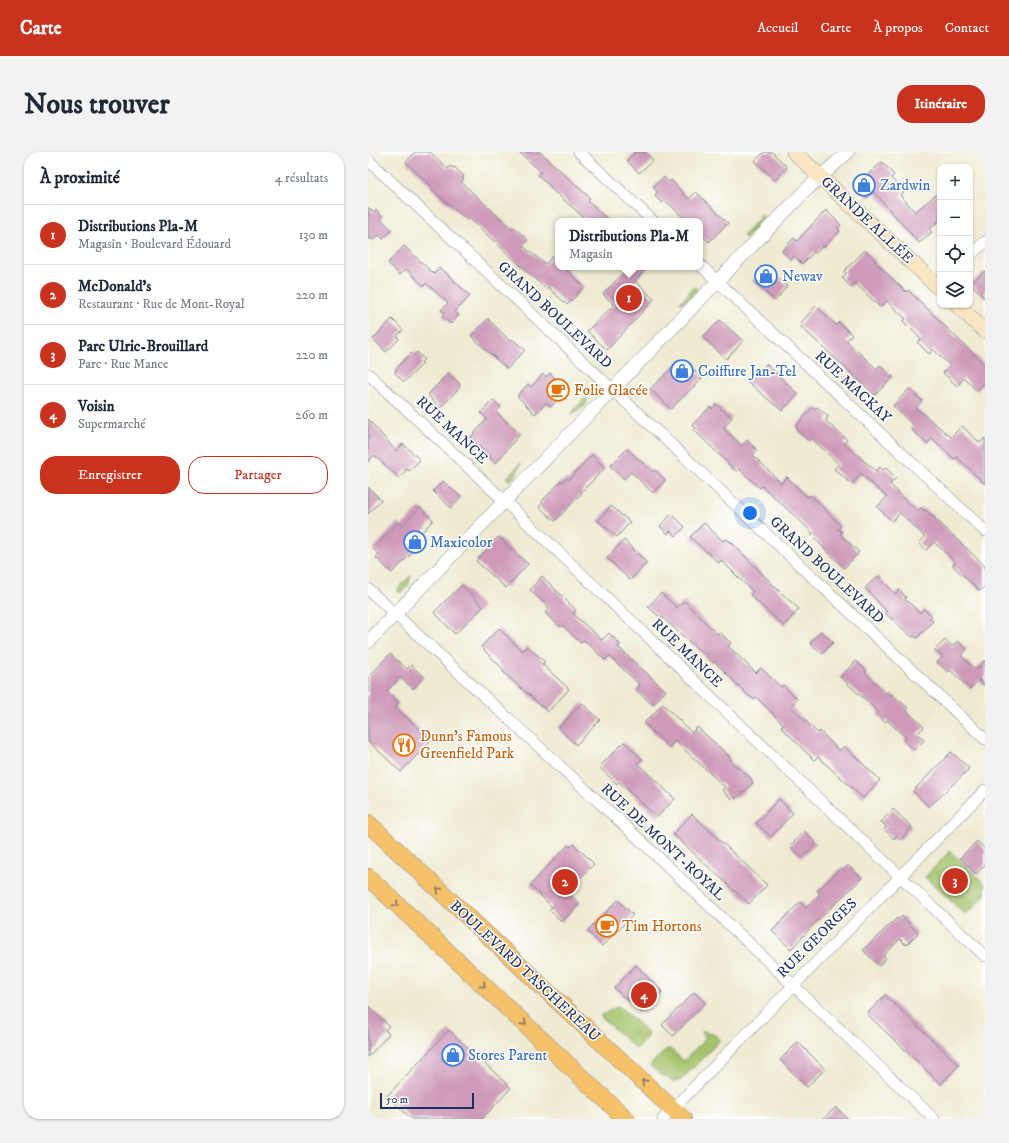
<!DOCTYPE html>
<html lang="fr">
<head>
<meta charset="utf-8">
<style>
  body { margin:0; font-family:"IM FELL DW Pica",serif; background:#f2f2f3; color:#1f2937 }
  .controls { position:absolute; right:12px; top:12px; display:grid; overflow:hidden; border-radius:8px; box-shadow:0 1px 3px #0004 }
  .controls button { width:36px; height:36px; display:grid; place-items:center; padding:0; border:0; border-bottom:1px solid #e0e1e3; background:#fff; color:#1f2937; font:20px sans-serif }
  .scale { position:absolute; left:12px; bottom:10px; width:94px; box-sizing:border-box; padding-left:4px; border:2px solid #1b2f5e; border-top:0; font-size:11px; line-height:14px; white-space:nowrap; color:#1b2f5e; -webkit-text-stroke:3px #fff; paint-order:stroke }
  .you { position:absolute; left:382px; top:361px; width:14px; height:14px; margin:-10px; border:3px solid #fff; border-radius:50%; background:#1a73e8; box-shadow:0 0 0 6px #1a73e833 }
  .badge { display:grid; place-items:center; width:26px; height:26px; border-radius:50%; background:#c8321e; color:#fff; font-size:13px; font-weight:700 }
  .pin { position:absolute; translate:-50% -50%; border:2px solid #fff; box-shadow:0 1px 4px #0006 }
  .popup { position:absolute; left:187px; top:66px; width:148px; height:52px; box-sizing:border-box; display:grid; place-content:center; border-radius:8px; background:#fff; filter:drop-shadow(0 1px 3px #0005); font-size:13px; white-space:nowrap; color:#747a83 }
  .popup b { font-size:15px; color:#1f2937 }
  .popup::after { content:''; position:absolute; left:50%; top:100%; margin-left:-8px; border:8px solid transparent; border-top-color:#fff }
  .list { margin:0; padding:0; list-style:none }
  h2 { display:flex; justify-content:space-between; align-items:center; height:52px; margin:0; padding:0 16px; font-size:17px }
  h2 small { font-size:13px; font-weight:400; color:#747a83 }
  .list li { display:grid; grid-template-columns:26px 1fr auto; gap:12px; align-items:center; box-sizing:border-box; height:60px; padding:0 16px; border-top:1px solid #e0e1e3 }
  .list b { display:block; font-size:15px; white-space:nowrap }
  .list p { margin:0; font-size:13px; white-space:nowrap; color:#747a83 }
  .list em { font-size:13px; font-style:normal; color:#747a83 }
  .actions { display:flex; gap:8px; padding:12px 16px }
  .actions a { flex:1; padding:9px 0; border:1px solid #c8321e; border-radius:16px; text-align:center; font-size:14px; color:#c8321e }
  .actions .main { background:#c8321e; color:#fff }
  .icon { flex:none; width:22px; height:22px; fill:none; stroke:currentColor; stroke-width:2; stroke-linecap:round; stroke-linejoin:round }
  .map { position:relative; flex:none; width:617px; height:967px; overflow:hidden; border-radius:16px }
  header { display:flex; align-items:center; gap:24px; box-sizing:border-box; height:56px; padding:0 20px; background:#c8321e; color:#fff }
  header strong { font-size:19px }
  nav { display:flex; gap:22px; margin-inline-start:auto; font-size:14px }
  .intro { display:flex; align-items:center; justify-content:space-between; box-sizing:border-box; height:96px; padding:0 24px }
  h1 { margin:0; font-size:28px }
  .button { padding:10px 18px; border-radius:16px; background:#c8321e; color:#fff; font-size:14px; font-weight:700 }
  main { display:flex; gap:24px; padding:0 24px }
  aside { flex:1; background:#fff; border-radius:16px; box-shadow:0 1px 3px #0004 }
  .map>svg:first-child { display:block }
  .green { fill:#a4c26a; stroke:#607864 }
  .building { fill:#ce9ab8 }
  .lines { fill:none; stroke-linecap:round; stroke-linejoin:round }
  .minor-casing { stroke:#858c98; stroke-width:12 }
  .tertiary-casing { stroke:#858c98; stroke-width:14 }
  .secondary-casing { stroke:#858c98; stroke-width:16 }
  .primary-casing { stroke:#858c98; stroke-width:18 }
  .minor { stroke:#fff; stroke-width:11 }
  .tertiary { stroke:#fff; stroke-width:13 }
  .secondary { stroke:#fbe6c4; stroke-width:15 }
  .primary { stroke:#f5c16b; stroke-width:17 }
  .oneway { stroke:#7d7164 }
  .labels { text-anchor:middle; dominant-baseline:central; stroke-width:3; stroke-linejoin:round; paint-order:stroke }
  .shop-label { font-size:15px; fill:#366cbe; stroke:#fff; text-anchor:start }
  .street-label { font-size:15px; fill:#1b2f5e; stroke:#fff }
  .food-label { font-size:15px; fill:#c56008; stroke:#fff; text-anchor:start }
</style>
</head>
<body>
<header>
<strong>Carte</strong>
<nav><a>Accueil</a><a>Carte</a><a>À propos</a><a>Contact</a></nav>
</header>
<div class="intro"><h1>Nous trouver</h1><a class="button">Itinéraire</a></div>
<main>
<aside>
<h2>À proximité<small>4 résultats</small></h2>
<ul class="list">
<li><span class="badge">1</span><div><b>Distributions Pla-M</b><p>Magasin · Boulevard Édouard</p></div><em>130 m</em></li>
<li><span class="badge">2</span><div><b>McDonald's</b><p>Restaurant · Rue de Mont-Royal</p></div><em>220 m</em></li>
<li><span class="badge">3</span><div><b>Parc Ulric-Brouillard</b><p>Parc · Rue Mance</p></div><em>220 m</em></li>
<li><span class="badge">4</span><div><b>Voisin</b><p>Supermarché</p></div><em>260 m</em></li>
</ul>
<div class="actions"><a class="main">Enregistrer</a><a>Partager</a></div>
</aside>
<div class="map">
<svg width="617" height="967" viewBox="0 0 617 967">
  <rect width="100%" height="100%" fill="#fff"/>
  <filter id="ink" filterUnits="userSpaceOnUse"><feTurbulence type="fractalNoise" baseFrequency=".025" numOctaves="2"/><feDisplacementMap in="SourceGraphic" scale="8" xChannelSelector="R" yChannelSelector="G"/><feConvolveMatrix kernelMatrix="1 2 1 2 8 2 1 2 1" color-interpolation-filters="sRGB"/></filter>
  <filter id="wash" filterUnits="userSpaceOnUse"><feTurbulence type="fractalNoise" baseFrequency=".012" numOctaves="4" result="noise"/><feDisplacementMap in="SourceGraphic" scale="16" xChannelSelector="R" yChannelSelector="G"/><feGaussianBlur stdDeviation="0.9" result="paint"/><feColorMatrix in="noise" values="0 0 0 0 0 0 0 0 0 0 0 0 0 0 0 0 0 1.4 0 .05"/><feComposite in="paint" operator="in"/></filter>
  <g filter="url(#wash)">
    <rect width="100%" height="100%" fill="#efead2"/>
    <g class="green">
      <polygon points="394,63 396,65 378,87 375,84"/>
      <polygon points="326,135 329,137 323,146 312,151"/>
      <polygon points="217,246 220,248 216,255 203,262"/>
      <polygon points="153,311 147,325 141,329 138,326"/>
      <polygon points="43,423 40,434 32,441 29,438"/>
      <polygon points="582,699 617,732 617,743 598,763 557,725"/>
      <polygon points="249,855 252,855 279,880 279,885 268,897 232,864"/>
      <polygon points="335,879 347,883 352,888 313,928 305,930 296,923 294,925 282,913 299,897 302,897 316,909 338,886 334,882"/>
    </g>
    <g id="blocks">
      <g class="building">
        <polygon points="47,0 62,0 80,17 82,14 85,16 86,15 96,24 94,26 96,27 93,30 144,77 146,75 160,88 155,94 177,112 185,104 190,109 190,115 196,115 216,135 199,153 180,135 178,137 101,66 99,68 73,46 63,36 63,34 38,10"/>
        <polygon points="151,0 172,0 222,46 220,49 241,69 220,69 182,36 183,35 170,23 173,20"/>
        <polygon points="267,0 277,0 285,8 271,21 259,9"/>
        <polygon points="396,0 404,0 419,15 407,28 387,9"/>
        <polygon points="514,10 526,23 523,26 536,40 532,43 547,60 572,39 572,68 561,77 564,80 551,91 506,40 500,46 490,35 490,31"/>
        <polygon points="296,25 301,30 303,28 321,47 328,40 360,71 341,90 332,82 332,69 319,69 297,48 294,51 287,44 290,41 285,35"/>
        <polygon points="0,55 6,61 8,58 15,65 13,67 24,78 15,87 11,83 7,87 0,87"/>
        <polygon points="458,58 473,73 470,76 472,79 456,95 455,94 448,101 446,100 434,112 426,104 423,108 414,99 426,86 429,89"/>
        <polygon points="36,94 66,122 71,116 76,119 102,144 87,160 91,163 83,172 74,164 77,161 73,158 80,151 58,131 56,134 38,117 32,123 20,111"/>
        <polygon points="497,98 508,109 507,110 538,140 540,138 617,213 617,230 609,239 596,226 589,234 575,221 582,214 565,197 561,202 549,190 553,187 535,169 538,167 519,149 512,155 487,131 483,135 474,126 478,122 476,119"/>
        <polygon points="261,115 280,115 267,129 286,147 239,198 219,179 246,153 235,142"/>
        <polygon points="397,118 408,128 410,126 419,134 407,149 386,130"/>
        <polygon points="617,119 617,147 603,131"/>
        <polygon points="448,154 468,173 471,170 484,183 478,189 509,217 512,213 525,225 507,243 431,173"/>
        <polygon points="24,167 35,178 29,184 31,187 18,200 5,187"/>
        <polygon points="120,167 142,189 144,187 157,198 139,217 103,184"/>
        <polygon points="352,168 375,189 358,207 335,185"/>
        <polygon points="49,200 56,207 53,210 55,212 36,230 27,221 28,217 43,201 46,203"/>
        <polygon points="313,207 334,226 303,257 282,237"/>
        <polygon points="398,212 430,242 414,259 379,229 386,220 389,223"/>
        <polygon points="80,221 92,232 91,234 92,235 72,256 60,243"/>
        <polygon points="182,221 199,238 183,255 178,251 167,262 149,244 160,232 163,235 175,222 178,225"/>
        <polygon points="541,237 554,249 548,256 583,285 594,274 612,291 617,286 617,332 589,305 586,307 564,286 559,292 543,277 546,274 525,254"/>
        <polygon points="125,248 133,255 128,260 152,282 128,311 102,286 119,267 113,261"/>
        <polygon points="348,252 364,266 355,276 374,294 379,288 389,298 385,303 413,331 419,325 437,343 441,345 443,343 473,374 470,377 474,380 472,382 491,400 476,416 443,383 445,381 416,354 394,334 392,336 371,317 369,320 326,278 328,276 324,273 342,255 344,257"/>
        <polygon points="445,255 447,257 449,255 460,264 458,269 479,288 476,292 508,319 512,315 515,318 518,316 528,326 522,332 534,345 549,359 553,356 556,359 557,357 617,414 617,434 612,439 586,415 585,413 587,410 566,390 558,398 551,391 557,385 532,361 524,369 509,355 519,345 493,322 484,332 466,317 471,312 443,286 441,289 429,278 430,277 428,274"/>
        <polygon points="0,267 28,299 35,292 52,308 41,319 39,317 31,326 6,303 0,310"/>
        <polygon points="259,297 285,320 287,318 297,328 285,341 263,320 256,327 242,314"/>
        <polygon points="224,303 237,316 213,340 214,341 187,369 171,355 175,350 174,349 193,329 194,330 198,326 200,328"/>
        <polygon points="75,329 93,345 83,356 65,339"/>
        <polygon points="0,335 13,348 0,362"/>
        <polygon points="243,354 262,370 249,385 230,369"/>
        <polygon points="52,355 65,368 48,387 53,392 24,421 8,406 11,402 5,397 30,370 34,374"/>
        <polygon points="304,362 317,375 308,384 302,379 300,382 292,374"/>
        <polygon points="336,371 355,389 358,387 363,390 412,440 431,457 416,474 382,443 385,440 353,408 351,411 322,385"/>
        <polygon points="130,385 160,412 138,436 108,409"/>
        <polygon points="256,388 279,411 262,428 239,406"/>
        <polygon points="174,424 208,458 205,462 234,488 241,481 252,492 250,495 298,539 285,553 268,538 272,533 241,504 237,508 216,488 213,491 194,473 192,475 177,461 182,457 162,438"/>
        <polygon points="510,424 528,442 531,438 538,445 537,447 552,461 556,457 564,464 561,466 565,469 549,486 546,484 544,485 517,461 519,460 497,436"/>
        <polygon points="94,433 115,455 87,482 66,460"/>
        <polygon points="293,441 309,456 316,449 349,482 351,480 363,491 360,494 388,521 393,516 413,535 415,533 429,547 423,555 450,581 452,579 471,599 476,594 512,628 495,646 450,605 446,608 413,575 415,572 388,545 386,547 381,544 346,509 345,511 294,465 293,466 280,455"/>
        <polygon points="131,476 154,499 159,494 177,510 174,512 201,537 180,560 135,520 136,518 113,495"/>
        <polygon points="453,479 465,490 454,502 442,491"/>
        <polygon points="577,488 584,494 590,489 599,497 593,504 608,518 617,508 617,534 611,528 602,537 582,518 580,520 569,510 575,505 567,498"/>
        <polygon points="22,502 39,517 43,513 56,525 45,537 32,525 19,539 31,551 27,555 63,588 33,620 0,589 0,526"/>
        <polygon points="488,509 499,519 497,521 522,545 524,542 540,556 538,558 556,575 549,582 556,588 546,598 536,588 538,586 519,568 517,570 509,563 511,560 472,525"/>
        <polygon points="214,551 232,568 208,593 190,576"/>
        <polygon points="295,552 324,581 329,575 360,603 364,611 382,625 385,631 368,647 366,644 363,647 354,638 357,635 307,589 301,596 276,571"/>
        <polygon points="256,590 274,607 269,611 307,647 289,665 251,630 249,632 231,615"/>
        <polygon points="583,600 601,616 600,618 561,655 545,639"/>
        <polygon points="411,647 425,661 403,685 388,671"/>
        <polygon points="525,657 544,675 532,688 528,684 526,687 516,677 519,675 513,670"/>
        <polygon points="324,662 399,733 381,752 305,682"/>
        <polygon points="436,679 448,691 434,706 422,694"/>
        <polygon points="609,689 617,697 617,713 608,722 592,706"/>
        <polygon points="206,692 226,712 199,740 212,751 194,770 181,758 184,755 162,733 200,693 203,695"/>
        <polygon points="480,713 494,726 450,768 423,797 404,779 432,750 438,756 452,742 449,739 473,716 475,718"/>
        <polygon points="250,748 265,763 234,794 219,779"/>
        <polygon points="534,764 550,781 538,793 532,787 515,804 518,806 511,814 495,798 529,766 530,768"/>
        <polygon points="268,813 294,840 274,861 246,836"/>
        <polygon points="326,840 337,851 305,884 294,873"/>
        <polygon points="517,843 591,913 573,932 499,862"/>
        <polygon points="0,854 21,874 17,878 21,882 0,905"/>
        <polygon points="81,878 143,936 114,967 44,967 19,944"/>
        <polygon points="430,890 457,917 439,935 412,908"/>
        <polygon points="468,955 480,967 455,967"/>
      </g>
    </g>
  </g>
  <g filter="url(#ink)">
    <use href="#blocks" fill-opacity="0" stroke="#858c98" stroke-width="1"/>
    <g class="lines">
      <g class="minor-casing">
        <g id="minor">
          <polyline points="211,0 285,69"/>
          <polyline points="0,8 617,587"/>
          <polyline points="602,103 617,90"/>
          <polyline points="332,113 617,379"/>
          <path d="M0,222C208,413 410,611 617,804"/>
          <polyline points="0,437 271,687 566,967"/>
          <polyline points="295,967 617,638"/>
        </g>
      </g>
      <g class="tertiary-casing">
        <polyline id="tertiary" points="0,490 439,37 480,0"/>
      </g>
      <g class="secondary-casing">
        <g id="secondary">
          <polyline points="426,0 572,137"/>
          <polyline points="589,153 617,179"/>
        </g>
      </g>
      <g class="primary-casing">
        <g id="primary">
          <polyline points="0,671 315,967"/>
          <polyline points="0,725 258,967"/>
        </g>
      </g>
      <use href="#minor" class="minor"/>
      <use href="#tertiary" class="tertiary"/>
      <use href="#secondary" class="secondary"/>
      <use href="#primary" class="primary"/>
    </g>
    <defs><path id="oneway-chevron" d="M-2-3.5L2.5 0L-2 3.5" fill="none" stroke-width="1.6" stroke-linecap="round" stroke-linejoin="round"/></defs>
    <g class="oneway">
      <use href="#oneway-chevron" transform="translate(71 738) rotate(-137)"/>
      <use href="#oneway-chevron" transform="translate(28 752) rotate(43)"/>
      <use href="#oneway-chevron" transform="translate(115 833) rotate(43)"/>
      <use href="#oneway-chevron" transform="translate(156 871) rotate(43)"/>
      <use href="#oneway-chevron" transform="translate(276 930) rotate(-137)"/>
    </g>
  </g>
  <defs>
    <g id="shop-ring" transform="scale(1.15)"><circle r="9.5" fill="#fff" stroke="#3f7fe0" stroke-width="1.5"/><path d="M-5-2.5h2.3a2.7 3.5 0 0 1 5.4 0H5L5.5 6h-11ZM-1.5-2.5h3a1.5 2.3 0 0 0-3 0Z" fill="#3f7fe0"/></g>
    <g id="cafe-ring" transform="scale(1.15)"><circle r="9.5" fill="#fff" stroke="#e8710a" stroke-width="1.5"/><path d="M-5.5-4.5H6V0H3Q3 3.5 0 3.5H-2.5Q-5.5 3.5-5.5 0ZM3-3.2v2h1.7v-2ZM-6 4.5H4V6H-6Z" fill="#e8710a"/></g>
    <g id="restaurant-ring" transform="scale(1.15)"><circle r="9.5" fill="#fff" stroke="#e8710a" stroke-width="1.5"/><path d="M-5-6h1v4h1v-4h1v4h1v-4h1v5L-1.5 .5V6h-2V.5L-5-1ZM5-6V6H3V1.5H1.5Q1.5-4 5-6Z" fill="#e8710a"/></g>
  </defs>
  <g fill-rule="evenodd">
    <use href="#shop-ring" x="496" y="33"/>
    <use href="#shop-ring" x="398" y="124"/>
    <use href="#shop-ring" x="314" y="219"/>
    <use href="#cafe-ring" x="190" y="238"/>
    <use href="#shop-ring" x="47" y="390"/>
    <use href="#restaurant-ring" x="36" y="593"/>
    <use href="#cafe-ring" x="239" y="774"/>
    <use href="#shop-ring" x="85" y="903"/>
  </g>
  <g class="labels">
    <g class="shop-label">
      <text x="512" y="33">Zardwin</text>
      <text x="414" y="124">Newav</text>
      <text x="330" y="219">Coiffure Jan-Tel</text>
      <text x="62" y="390">Maxicolor</text>
      <text x="100" y="903">Stores Parent</text>
    </g>
    <g class="street-label">
      <text transform="translate(499 68) rotate(43)">GRANDE ALLÉE</text>
      <text transform="translate(187 163) rotate(43)">GRAND BOULEVARD</text>
      <text transform="translate(485 235) rotate(43)">RUE MACKAY</text>
      <text transform="translate(84 278) rotate(43)">RUE MANCE</text>
      <text transform="translate(459 418) rotate(43)">GRAND BOULEVARD</text>
      <text transform="translate(319 501) rotate(44)">RUE MANCE</text>
      <text transform="translate(295 690) rotate(43)">RUE DE MONT-ROYAL</text>
      <text transform="translate(449 786) rotate(-45)">RUE GEORGES</text>
      <text transform="translate(157 819) rotate(43)">BOULEVARD TASCHEREAU</text>
    </g>
    <g class="food-label">
      <text x="206" y="238">Folie Glacée</text>
      <text x="52" y="584">Dunn's Famous<tspan x="52" dy="17">Greenfield Park</tspan></text>
      <text x="254" y="774">Tim Hortons</text>
    </g>
  </g>
</svg>
<div class="controls">
<button>+</button>
<button>−</button>
<button><svg class="icon" aria-label="locate" viewBox="0 0 24 24"><circle cx="12" cy="12" r="6"/><path d="M12 2v4M12 18v4M2 12h4M18 12h4"/></svg></button>
<button><svg class="icon" aria-label="layers" viewBox="0 0 24 24"><path d="M12 4l9 5-9 5-9-5zM3 14l9 5 9-5"/></svg></button>
</div>
<div class="scale">50 m</div>
<div class="you"></div>
<div class="pin badge" style="left:261px;top:146px">1</div>
<div class="popup"><b>Distributions Pla-M</b>Magasin</div>
<div class="pin badge" style="left:197px;top:730px">2</div>
<div class="pin badge" style="left:587px;top:729px">3</div>
<div class="pin badge" style="left:276px;top:843px">4</div>
</div>
</main>
</body>
</html>
